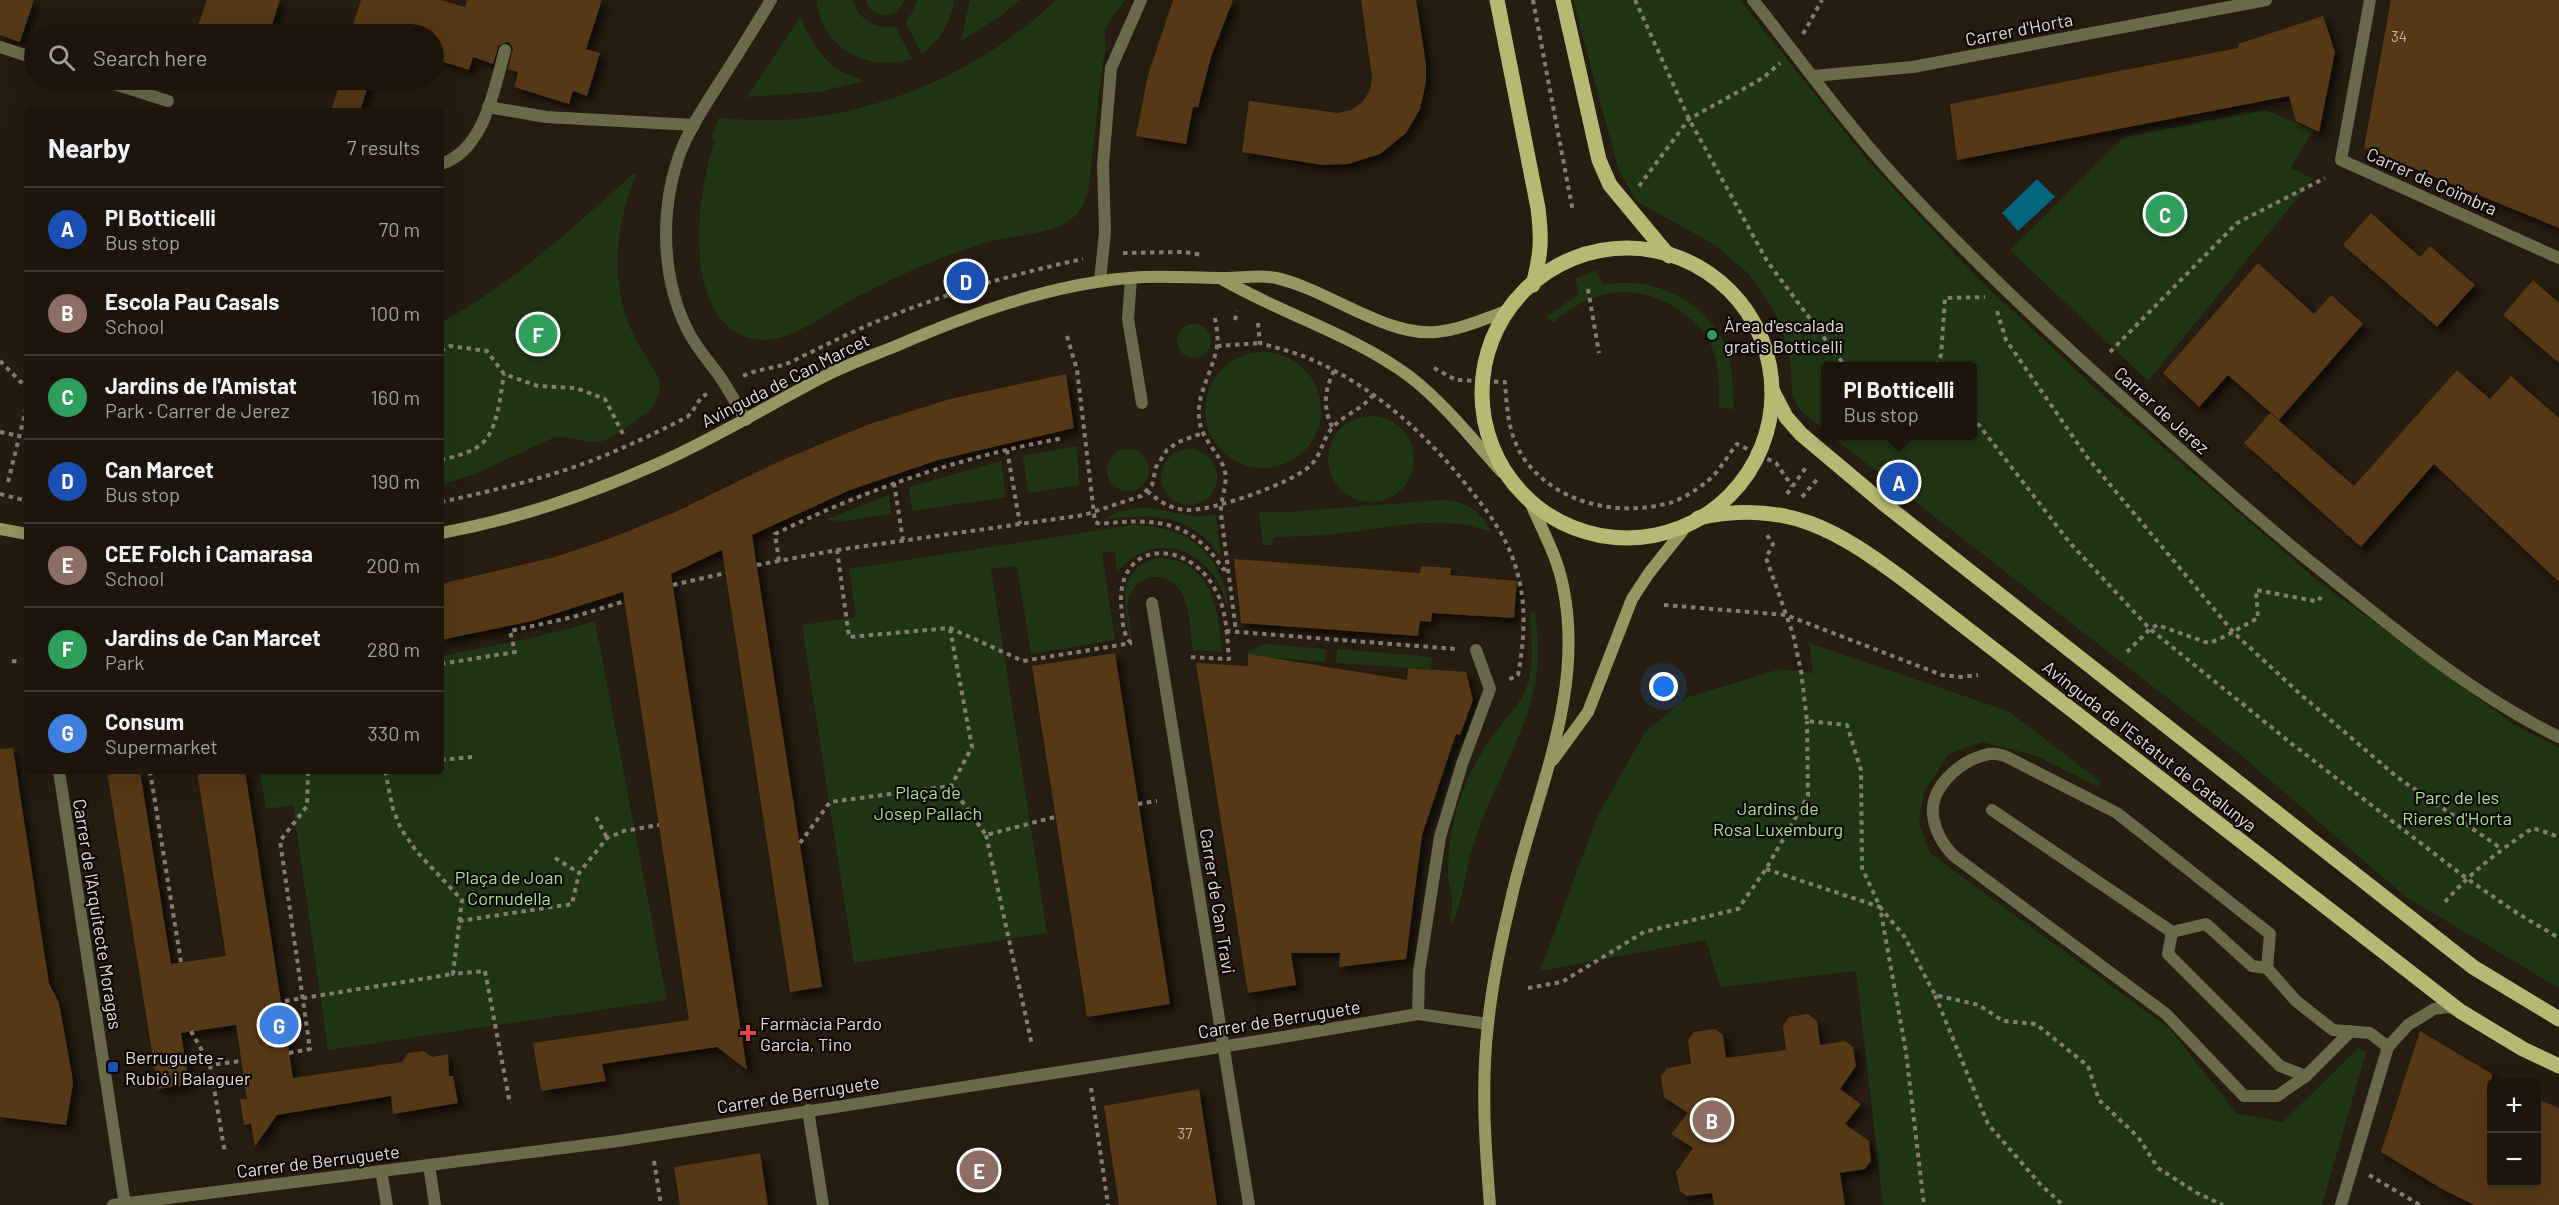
<!DOCTYPE html>
<html lang="en">
<head>
<meta charset="utf-8">
<style>
  body { margin:0; font-family:Barlow,sans-serif; background:#2a221a; color:#f1f3f6 }
  .controls { position:absolute; right:18px; bottom:18px; display:grid; overflow:hidden; border-radius:6px; box-shadow:0 6px 24px #0002 }
  .controls button { width:54px; height:54px; display:grid; place-items:center; padding:0; border:0; border-bottom:2px solid #3b342d; background:#1d150c; color:#f1f3f6; font:30px sans-serif }
  .you { position:absolute; left:1664px; top:687px; width:21px; height:21px; margin:-15px; border:4px solid #fff; border-radius:50%; background:#1a73e8; box-shadow:0 0 0 9px #1a73e833 }
  .badge { display:grid; place-items:center; width:39px; height:39px; border-radius:50%; background:#7c3aed; color:#fff; font-size:20px; font-weight:700 }
  .pin { position:absolute; translate:-50% -50%; border:3px solid #fff; box-shadow:0 2px 6px #0006 }
  .popup { position:absolute; left:1821px; top:362px; width:156px; height:78px; box-sizing:border-box; display:grid; place-content:center; border-radius:6px; background:#1d150c; filter:drop-shadow(0 2px 4px #0005); font-size:20px; white-space:nowrap; color:#a09f9d }
  .popup b { font-size:22px; color:#f1f3f6 }
  .popup::after { content:''; position:absolute; left:50%; top:100%; margin-left:-12px; border:12px solid transparent; border-top-color:#1d150c }
  .list { margin:0; padding:0; list-style:none }
  h2 { display:flex; justify-content:space-between; align-items:center; height:78px; margin:0; padding:0 24px; font-size:26px }
  h2 small { font-size:20px; font-weight:400; color:#a09f9d }
  .list li { display:grid; grid-template-columns:39px 1fr auto; gap:18px; align-items:center; box-sizing:border-box; height:84px; padding:0 24px; border-top:2px solid #3b342d }
  .list b { display:block; font-size:22px; white-space:nowrap }
  .list p { margin:0; font-size:20px; white-space:nowrap; color:#a09f9d }
  .list em { font-size:20px; font-style:normal; color:#a09f9d }
  .icon { flex:none; width:33px; height:33px; fill:none; stroke:currentColor; stroke-width:2; stroke-linecap:round; stroke-linejoin:round }
  .map { position:relative; flex:none; width:2559px; height:1205px; overflow:hidden }
  .search { position:absolute; background:#1d150c; box-shadow:0 6px 24px #0002; left:24px; top:24px; width:420px; height:66px; display:flex; align-items:center; gap:15px; box-sizing:border-box; padding:0 21px; border-radius:33px; color:#a09f9d; font-size:22px }
  .panel { position:absolute; background:#1d150c; box-shadow:0 6px 24px #0002; left:24px; top:108px; width:420px; height:666px; border-radius:6px }
  .map>svg:first-child { display:block }
  .green { fill:#1e3712 }
  .water { fill:#02667d }
  .building { fill:#553715; filter:url(#shadow) }
  .lines { fill:none; stroke-linecap:round; stroke-linejoin:round }
  .path { stroke:#857b71; stroke-width:4; stroke-dasharray:4.5 4.5; stroke-linecap:butt }
  .lane { stroke:#6a6a4a; stroke-width:12 }
  .street { stroke:#6a6a4a; stroke-width:12 }
  .secondary { stroke:#959661; stroke-width:12 }
  .primary { stroke:#b7b872; stroke-width:15 }
  .leisure-dot { fill:#2e9e5b; stroke:#0c0704; stroke-width:2 }
  .health-dot { fill:#e0444e; stroke:#0c0704; stroke-width:2 }
  .transit-dot { fill:#1a4fb4; stroke:#0c0704; stroke-width:2 }
  .labels { text-anchor:middle; dominant-baseline:central; stroke-width:4.5; stroke-linejoin:round; paint-order:stroke }
  .number-label { font-size:15px; fill:#bfb1a3 }
  .street-label { font-size:18px; fill:#e2dad2; stroke:#0c0704 }
  .poi-label { font-size:18px; fill:#e2dad2; stroke:#0c0704; text-anchor:start }
  .park-label { font-size:18px; fill:#a3e286; stroke:#0c0704 }
</style>
</head>
<body>
<div class="map">
<svg width="2559" height="1205" viewBox="0 0 2559 1205">
  <defs>
    <filter id="shadow"><feDropShadow dx="5.5" dy="5.5" stdDeviation="3" flood-color="#0009"/></filter>
  </defs>
  <rect width="100%" height="100%" fill="#271c10"/>
  <g class="green">
    <path d="M816,0H853C859,20 874,29 895,26L912,59C867,73 822,48 816,0Z"/>
    <path d="M865,0H905L895,13C881,18 870,13 865,0Z"/>
    <path d="M917,0H954C951,23 940,39 922,54L905,22L912,13Z"/>
    <polygon points="970,0 1020,0 1002,15 961,41"/>
    <path d="M1056,0H1125C1119,10 1110,17 1106,28C1103,35 1108,48 1103,61L1088,192C1084,205 1077,217 1064,224C1042,235 1013,235 989,242C943,255 897,276 855,298C821,315 779,355 739,334C682,304 698,189 715,140L711,138L719,118C745,120 771,121 797,119C892,110 987,66 1056,0Z"/>
    <polygon points="1573,0 1740,0 1867,160 1980,280 2100,393 2318,581 2513,724 2559,748 2559,988 2406,897 2242,756 1831,436 1972,436 1972,366 1826,366 1825,431 1800,410 1792,394 1790,353 1775,312 1749,274 1715,245 1636,201 1618,168"/>
    <path d="M800,17C810,38 819,58 841,71C848,75 857,77 863,81L819,92L747,97Z"/>
    <polygon points="2265,110 2313,130 2291,168 2313,179 2148,381 2010,250 2124,137"/>
    <path d="M634,173L636,175C621,213 612,255 621,296C624,313 631,332 640,347C654,371 672,386 648,412C636,420 612,440 598,442C585,444 572,435 555,437L477,473L441,485V323C514,282 572,229 634,173Z"/>
    <path d="M1596,270L1603,285C1650,275 1702,298 1723,341C1733,362 1733,386 1734,409L1719,407C1720,385 1719,363 1710,343C1705,331 1696,324 1687,316C1644,281 1593,286 1553,323L1546,317L1579,294L1575,279Z"/>
    <circle cx="1194" cy="341" r="17"/>
    <circle cx="1263" cy="410" r="58"/>
    <circle cx="1371" cy="459" r="43"/>
    <polygon points="1077,446 1079,485 1028,493 1023,456"/>
    <circle cx="1189" cy="477" r="28"/>
    <circle cx="1128" cy="470" r="21"/>
    <polygon points="1001,461 1006,497 912,511 909,487"/>
    <polygon points="889,495 891,514 843,521 825,520"/>
    <path d="M1443,500C1466,501 1481,511 1491,532C1443,514 1393,527 1344,533C1321,536 1298,536 1274,537L1271,545H1263L1259,512H1287Z"/>
    <path d="M1144,507L1197,517L1216,514L1221,557C1190,512 1155,514 1105,519L1117,512Z"/>
    <path d="M1133,525C1195,526 1226,559 1230,620C1227,604 1223,589 1214,576C1188,540 1145,538 1117,572L1115,551L1102,553L1115,640L1031,654L1017,566L991,569L1047,933L854,963L802,625L856,617L849,569Z"/>
    <path d="M1157,558C1212,559 1218,609 1222,652L1193,650C1189,625 1192,577 1155,577C1144,577 1135,584 1130,594C1123,608 1134,625 1130,638C1125,603 1115,570 1157,558Z"/>
    <path d="M1535,611C1538,637 1540,664 1534,689C1521,745 1487,797 1471,853C1466,868 1460,914 1452,923C1448,915 1453,909 1452,901C1452,892 1448,883 1448,874C1448,825 1462,780 1490,740C1501,723 1516,710 1525,692C1535,668 1531,639 1530,613Z"/>
    <path d="M595,621L667,1000L328,1050L293,805L266,809L260,771H441V656C493,646 544,637 595,621Z"/>
    <polygon points="1809,643 2008,711 2101,782 2097,786 2037,756 1982,742 1948,754 1923,794 1919,823 1930,853 2170,1029 2236,1113 2283,1122 2358,1048 2366,1052 2322,1205 1883,1205 1856,971 1720,987 1706,940 1540,971 1597,817 1645,732 1688,697 1781,669 1813,673"/>
    <polygon points="1266,644 1326,649 1325,662 1248,656 1248,651"/>
    <polygon points="1337,649 1432,657 1431,669 1336,663"/>
  </g>
  <polygon class="water" points="2037,179 2055,197 2018,231 2002,213"/>
  <g class="building">
    <polygon points="0,0 34,0 20,42 0,35"/>
    <polygon points="207,0 280,0 269,34 195,34"/>
    <polygon points="361,0 440,0 465,7 467,0 602,0 586,49 600,53 587,96 573,91 569,104 514,87 518,72 508,69 513,48 508,42 499,45 493,64 473,57 469,70 434,59 434,34 364,34 351,30"/>
    <polygon points="1173,0 1233,0 1211,57 1198,107 1193,107 1186,144 1136,136 1148,75"/>
    <polygon points="1361,0 1416,0 1426,64 1426,82 1420,109 1406,133 1380,154 1348,164 1322,165 1242,152 1249,101 1338,113 1351,110 1361,103 1370,91 1372,77"/>
    <polygon points="2391,0 2559,0 2559,228 2364,148"/>
    <polygon points="2323,16 2335,52 2319,132 2296,121 2289,96 1957,160 1950,104 2238,48 2238,44"/>
    <polygon points="341,80 370,80 360,111 331,111"/>
    <polygon points="2371,213 2420,257 2430,246 2475,285 2437,327 2343,245"/>
    <polygon points="2258,263 2314,314 2331,295 2363,324 2279,420 2228,375 2199,407 2163,373"/>
    <polygon points="2533,280 2559,303 2559,363 2503,315"/>
    <polygon points="2457,370 2490,399 2511,376 2559,418 2559,582 2434,464 2361,547 2244,443 2270,413 2354,486"/>
    <polygon points="1066,374 1074,428 938,460 850,490 752,535 822,987 790,992 722,550 671,574 747,1070 717,1047 602,1064 606,1081 541,1091 533,1043 689,1020 623,592 532,621 441,640 441,584 555,557 611,538 673,513 780,461 867,425 950,399"/>
    <polygon points="1234,559 1420,573 1421,566 1451,568 1450,575 1517,581 1514,618 1432,613 1431,622 1420,621 1418,636 1241,623"/>
    <polygon points="1115,653 1170,1004 1087,1017 1032,666"/>
    <polygon points="1248,654 1407,680 1408,668 1466,672 1473,700 1460,735 1456,734 1422,835 1406,959 1339,967 1340,953 1291,953 1296,985 1248,993 1196,663 1248,666"/>
    <polygon points="13,748 49,984 59,1003 72,1075 73,1084 66,1125 0,1117 0,749"/>
    <polygon points="107,771 140,771 171,964 226,956 197,771 245,771 293,1078 402,1062 408,1053 423,1051 432,1057 448,1054 449,1076 453,1076 458,1103 393,1114 391,1096 277,1115 255,1146 251,1124 244,1125 240,1099 247,1099 236,1025 181,1033 189,1084 158,1089"/>
    <polygon points="1808,1014 1817,1021 1820,1045 1845,1041 1853,1047 1856,1066 1840,1089 1861,1104 1845,1124 1869,1141 1871,1161 1865,1169 1840,1173 1845,1205 1714,1205 1712,1193 1687,1196 1680,1191 1676,1172 1693,1148 1671,1134 1688,1113 1664,1097 1661,1077 1667,1068 1691,1064 1688,1040 1694,1032 1715,1029 1723,1035 1726,1058 1786,1050 1783,1026 1789,1017"/>
    <polygon points="2420,1031 2492,1074 2492,1182 2536,1182 2536,1098 2559,1108 2559,1205 2474,1205 2442,1189 2381,1152"/>
    <polygon points="1199,1089 1217,1205 1119,1205 1104,1106"/>
    <polygon points="760,1153 768,1205 680,1205 674,1167"/>
  </g>
  <g class="lines">
    <g class="path">
      <polyline points="1533,0 1573,212"/>
      <polyline points="1635,0 1689,119 1767,261 1845,366"/>
      <polyline points="1803,34 1822,0"/>
      <polyline points="1639,186 1689,119 1763,78 1780,63"/>
      <polyline points="1123,253 1184,252 1203,255"/>
      <polyline points="1588,289 1599,353"/>
      <polyline points="1997,311 2006,340 2087,457 2234,633 2299,693 2397,777 2502,849"/>
      <path d="M1215,318C1217,329 1219,340 1216,351C1211,375 1197,393 1199,418C1201,439 1217,450 1224,468C1229,485 1220,498 1221,514L1236,631"/>
      <polyline points="1235,320 1237,311"/>
      <path d="M1258,323L1260,343C1274,347 1289,351 1303,356C1371,383 1428,435 1472,492C1489,513 1506,537 1514,562C1527,598 1525,638 1518,675L1506,681"/>
      <path d="M1067,336L1077,370L1095,522L1100,524C1154,518 1191,519 1223,569L1229,570"/>
      <polyline points="1217,346 1260,343"/>
      <polyline points="441,351 450,346 487,351 504,374 538,386 576,388 605,399 624,436"/>
      <polyline points="2110,352 2237,223 2325,178"/>
      <polyline points="0,361 27,388"/>
      <polyline points="1936,366 1941,355 1945,298 1985,297"/>
      <path d="M1434,368L1456,380L1505,382C1507,409 1508,436 1525,460C1557,504 1619,517 1669,503C1681,500 1696,490 1705,483C1718,474 1727,456 1737,444L1776,463L1792,486"/>
      <path d="M743,376C759,368 775,369 791,362C824,346 856,329 891,316C953,291 1018,273 1083,259"/>
      <polyline points="1972,416 2070,543 2150,629 2292,744 2466,878 2517,913 2559,938"/>
      <path d="M1332,427C1323,407 1324,391 1334,371"/>
      <polyline points="0,432 19,436"/>
      <polyline points="1007,450 1020,524"/>
      <path d="M441,460C456,456 477,452 487,438C498,423 501,392 504,374"/>
      <polyline points="8,482 27,405"/>
      <polyline points="894,483 903,540"/>
      <path d="M1147,491C1159,501 1172,510 1188,510C1213,511 1295,482 1311,465C1322,454 1323,437 1334,426C1347,413 1361,410 1373,395"/>
      <polyline points="0,494 27,501"/>
      <polyline points="1787,494 1807,466"/>
      <polyline points="1802,497 1819,477"/>
      <path d="M441,502C491,491 543,479 591,461C624,448 656,433 687,417C696,410 697,398 707,394"/>
      <polyline points="1767,535 1773,544 1766,558 1793,634 1801,671 1807,721 1847,725 1861,770 1862,868 1880,907 1904,936 1935,995 1979,1005 2003,1021 2036,1024 2088,1066 2099,1100 2138,1137 2158,1168 2197,1193 2223,1205"/>
      <polyline points="837,550 1084,515 1141,496 1152,485 1156,467 1167,450 1178,442 1203,433"/>
      <path d="M779,561L775,534C867,489 963,456 1064,438"/>
      <polyline points="757,565 837,550 849,637 950,628 1023,661 1132,643"/>
      <polyline points="673,585 726,573"/>
      <polyline points="1664,605 1786,615 1942,675 1961,677 1978,675"/>
      <polyline points="1226,631 1456,649"/>
      <path d="M1131,643C1123,634 1123,625 1122,613C1111,537 1192,536 1218,595C1227,614 1227,638 1229,659L1188,657"/>
      <polyline points="2127,652 2150,629 2157,625 2208,643 2218,640 2258,618 2256,590 2315,601 2318,601 2321,597"/>
      <polyline points="12,661 20,662"/>
      <polyline points="441,664 515,652 510,631 573,617 625,601"/>
      <polyline points="441,760 472,757"/>
      <polyline points="150,771 181,962"/>
      <polyline points="385,771 393,809 401,829 417,852 462,900 453,974 485,971 510,1104"/>
      <polyline points="308,772 317,771"/>
      <polyline points="951,786 986,835 1055,817"/>
      <polyline points="1138,804 1157,801"/>
      <polyline points="596,817 607,838"/>
      <polyline points="986,835 1032,1045"/>
      <polyline points="800,843 830,802 951,786 972,747 950,629"/>
      <polyline points="555,858 579,873"/>
      <polyline points="1766,869 1880,907 1906,1052 1924,1205"/>
      <path d="M2445,902C2471,872 2500,850 2533,828L2559,837"/>
      <polyline points="459,921 572,904 579,873 607,838 624,831 659,825"/>
      <polyline points="1528,988 1562,982 1644,932 1738,909 1766,869 1808,796 1807,721"/>
      <polyline points="1935,995 1988,1124 2040,1184 2063,1205"/>
      <polyline points="285,1001 453,974"/>
      <polyline points="191,1031 210,1065 241,1061"/>
      <polyline points="289,1053 310,1049 280,841 307,806 308,771"/>
      <polyline points="210,1065 225,1153"/>
      <polyline points="1091,1088 1108,1205"/>
      <polyline points="654,1161 661,1205"/>
      <polyline points="2369,1175 2420,1205"/>
    </g>
    <g class="lane">
      <polyline points="0,47 34,58"/>
      <polyline points="102,80 168,101"/>
      <polyline points="488,107 546,117 694,125"/>
      <path d="M441,164C485,150 494,88 505,50"/>
      <polyline points="1131,278 1128,319 1142,403"/>
      <polyline points="1100,281 1105,232 1103,165 1111,68 1141,0"/>
      <polyline points="1992,810 2172,932"/>
      <polyline points="2267,968 2252,966 2206,924 2172,932 2168,954 2280,1066 2306,1076"/>
      <path d="M2351,1031L2306,1076L2277,1096H2244L2166,1014L1954,856C1943,845 1935,831 1933,815C1930,785 1963,759 1989,754C1995,753 2002,755 2007,757L2117,813L2270,934L2267,968L2296,1001L2333,1030L2370,1033L2388,1047"/>
    </g>
    <g class="street">
      <path d="M1753,0C1800,59 1844,121 1895,177C1973,262 2058,341 2145,418C2198,466 2252,514 2307,559C2387,623 2467,692 2559,737"/>
      <polyline points="2370,0 2341,160 2559,258"/>
      <polyline points="1813,76 1913,67 2266,0"/>
      <path d="M746,420C737,405 728,388 718,374C707,359 695,346 687,329C660,274 660,204 682,148C692,125 705,105 718,85C736,57 754,28 771,0"/>
      <polyline points="1152,603 1249,1205"/>
      <polyline points="59,771 125,1205"/>
      <polyline points="1418,1014 1419,972 1440,837 1462,764 1490,689 1476,650"/>
      <polyline points="808,1110 823,1205"/>
      <polyline points="429,1165 435,1205"/>
      <polyline points="381,1171 387,1205"/>
      <polyline points="113,1205 618,1141 1271,1039 1418,1014 1488,1024"/>
      <polyline points="2341,1205 2388,1047 2408,1025 2434,1009 2447,1007 2459,1010"/>
    </g>
    <g class="secondary">
      <path d="M1222,279C1282,314 1352,334 1409,376C1444,403 1472,439 1502,472"/>
      <polyline points="0,529 27,534"/>
      <path d="M441,533C513,520 590,494 657,464C714,439 767,406 823,377C846,365 871,356 896,346C970,314 1048,285 1129,278C1159,275 1190,278 1220,278C1239,279 1256,274 1276,278C1327,289 1386,337 1436,332C1460,330 1484,319 1507,311"/>
      <polyline points="1553,760 1588,712 1632,599 1649,573 1688,524"/>
      <path d="M1490,1205C1485,1145 1481,1084 1488,1024C1492,986 1501,941 1510,904C1533,798 1586,696 1563,586C1557,555 1540,526 1528,497"/>
    </g>
    <g class="primary">
      <path d="M1497,0L1538,208C1542,240 1541,254 1533,285"/>
      <polyline points="1563,0 1599,160 1610,185 1669,256"/>
      <circle cx="1627" cy="393" r="145"/>
      <polyline points="1772,390 1786,417 1801,434 1883,503 2473,967 2559,1019"/>
      <path d="M1698,518C1789,499 1837,530 1907,582L2460,1011L2523,1049L2559,1066"/>
    </g>
  </g>
  <circle class="leisure-dot" cx="1712" cy="335" r="6"/>
  <path class="health-dot" d="M745 1024h6v6h6v6h-6v6h-6v-6h-6v-6h6z"/>
  <rect class="transit-dot" x="107" y="1061" width="12" height="12" rx="3"/>
  <g class="labels">
    <g class="number-label">
      <text x="2399" y="36">34</text>
      <text x="1185" y="1133">37</text>
    </g>
    <g class="street-label">
      <text transform="translate(2019 29) rotate(-11)">Carrer d'Horta</text>
      <text transform="translate(2432 181) rotate(24)">Carrer de Coïmbra</text>
      <text transform="translate(785 380) rotate(-27)">Avinguda de Can Marcet</text>
      <text transform="translate(2162 410) rotate(42)">Carrer de Jerez</text>
      <text transform="translate(2150 746) rotate(38)">Avinguda de l'Estatut de Catalunya</text>
      <text transform="translate(1218 901) rotate(81)">Carrer de Can Travi</text>
      <text transform="translate(98 914) rotate(81)">Carrer de l'Arquitecte Moragas</text>
      <text transform="translate(1279 1019) rotate(-9)">Carrer de Berruguete</text>
      <text transform="translate(798 1094) rotate(-9)">Carrer de Berruguete</text>
      <text transform="translate(318 1161) rotate(-7)">Carrer de Berruguete</text>
    </g>
    <g class="poi-label">
      <text x="1724" y="325">Àrea d'escalada<tspan x="1724" dy="21">gratis Botticelli</tspan></text>
      <text x="760" y="1023">Farmàcia Pardo<tspan x="760" dy="21">Garcia, Tino</tspan></text>
      <text x="125" y="1057">Berruguete -<tspan x="125" dy="21">Rubió i Balaguer</tspan></text>
    </g>
    <g class="park-label">
      <text x="928" y="792">Plaça de<tspan x="928" dy="21">Josep Pallach</tspan></text>
      <text x="2457" y="797">Parc de les<tspan x="2457" dy="21">Rieres d'Horta</tspan></text>
      <text x="1778" y="808">Jardins de<tspan x="1778" dy="21">Rosa Luxemburg</tspan></text>
      <text x="509" y="877">Plaça de Joan<tspan x="509" dy="21">Cornudella</tspan></text>
    </g>
  </g>
</svg>
<div class="controls">
<button>+</button>
<button>−</button>
</div>
<div class="you"></div>
<div class="pin badge" style="left:1899px;top:482px;background:#1a4fb4">A</div>
<div class="popup"><b>Pl Botticelli</b>Bus stop</div>
<div class="pin badge" style="left:1712px;top:1120px;background:#8d6e63">B</div>
<div class="pin badge" style="left:2165px;top:214px;background:#2e9e5b">C</div>
<div class="pin badge" style="left:966px;top:281px;background:#1a4fb4">D</div>
<div class="pin badge" style="left:979px;top:1170px;background:#8d6e63">E</div>
<div class="pin badge" style="left:538px;top:334px;background:#2e9e5b">F</div>
<div class="pin badge" style="left:279px;top:1025px;background:#3f7fe0">G</div>
<div class="search"><svg class="icon" aria-label="search" viewBox="0 0 24 24"><circle cx="10" cy="10" r="6"/><path d="M15 15l6 6"/></svg>Search here</div>
<section class="panel">
<h2>Nearby<small>7 results</small></h2>
<ul class="list">
<li><span class="badge" style="background:#1a4fb4">A</span><div><b>Pl Botticelli</b><p>Bus stop</p></div><em>70 m</em></li>
<li><span class="badge" style="background:#8d6e63">B</span><div><b>Escola Pau Casals</b><p>School</p></div><em>100 m</em></li>
<li><span class="badge" style="background:#2e9e5b">C</span><div><b>Jardins de l'Amistat</b><p>Park · Carrer de Jerez</p></div><em>160 m</em></li>
<li><span class="badge" style="background:#1a4fb4">D</span><div><b>Can Marcet</b><p>Bus stop</p></div><em>190 m</em></li>
<li><span class="badge" style="background:#8d6e63">E</span><div><b>CEE Folch i Camarasa</b><p>School</p></div><em>200 m</em></li>
<li><span class="badge" style="background:#2e9e5b">F</span><div><b>Jardins de Can Marcet</b><p>Park</p></div><em>280 m</em></li>
<li><span class="badge" style="background:#3f7fe0">G</span><div><b>Consum</b><p>Supermarket</p></div><em>330 m</em></li>
</ul>
</section>
</div>
</body>
</html>
